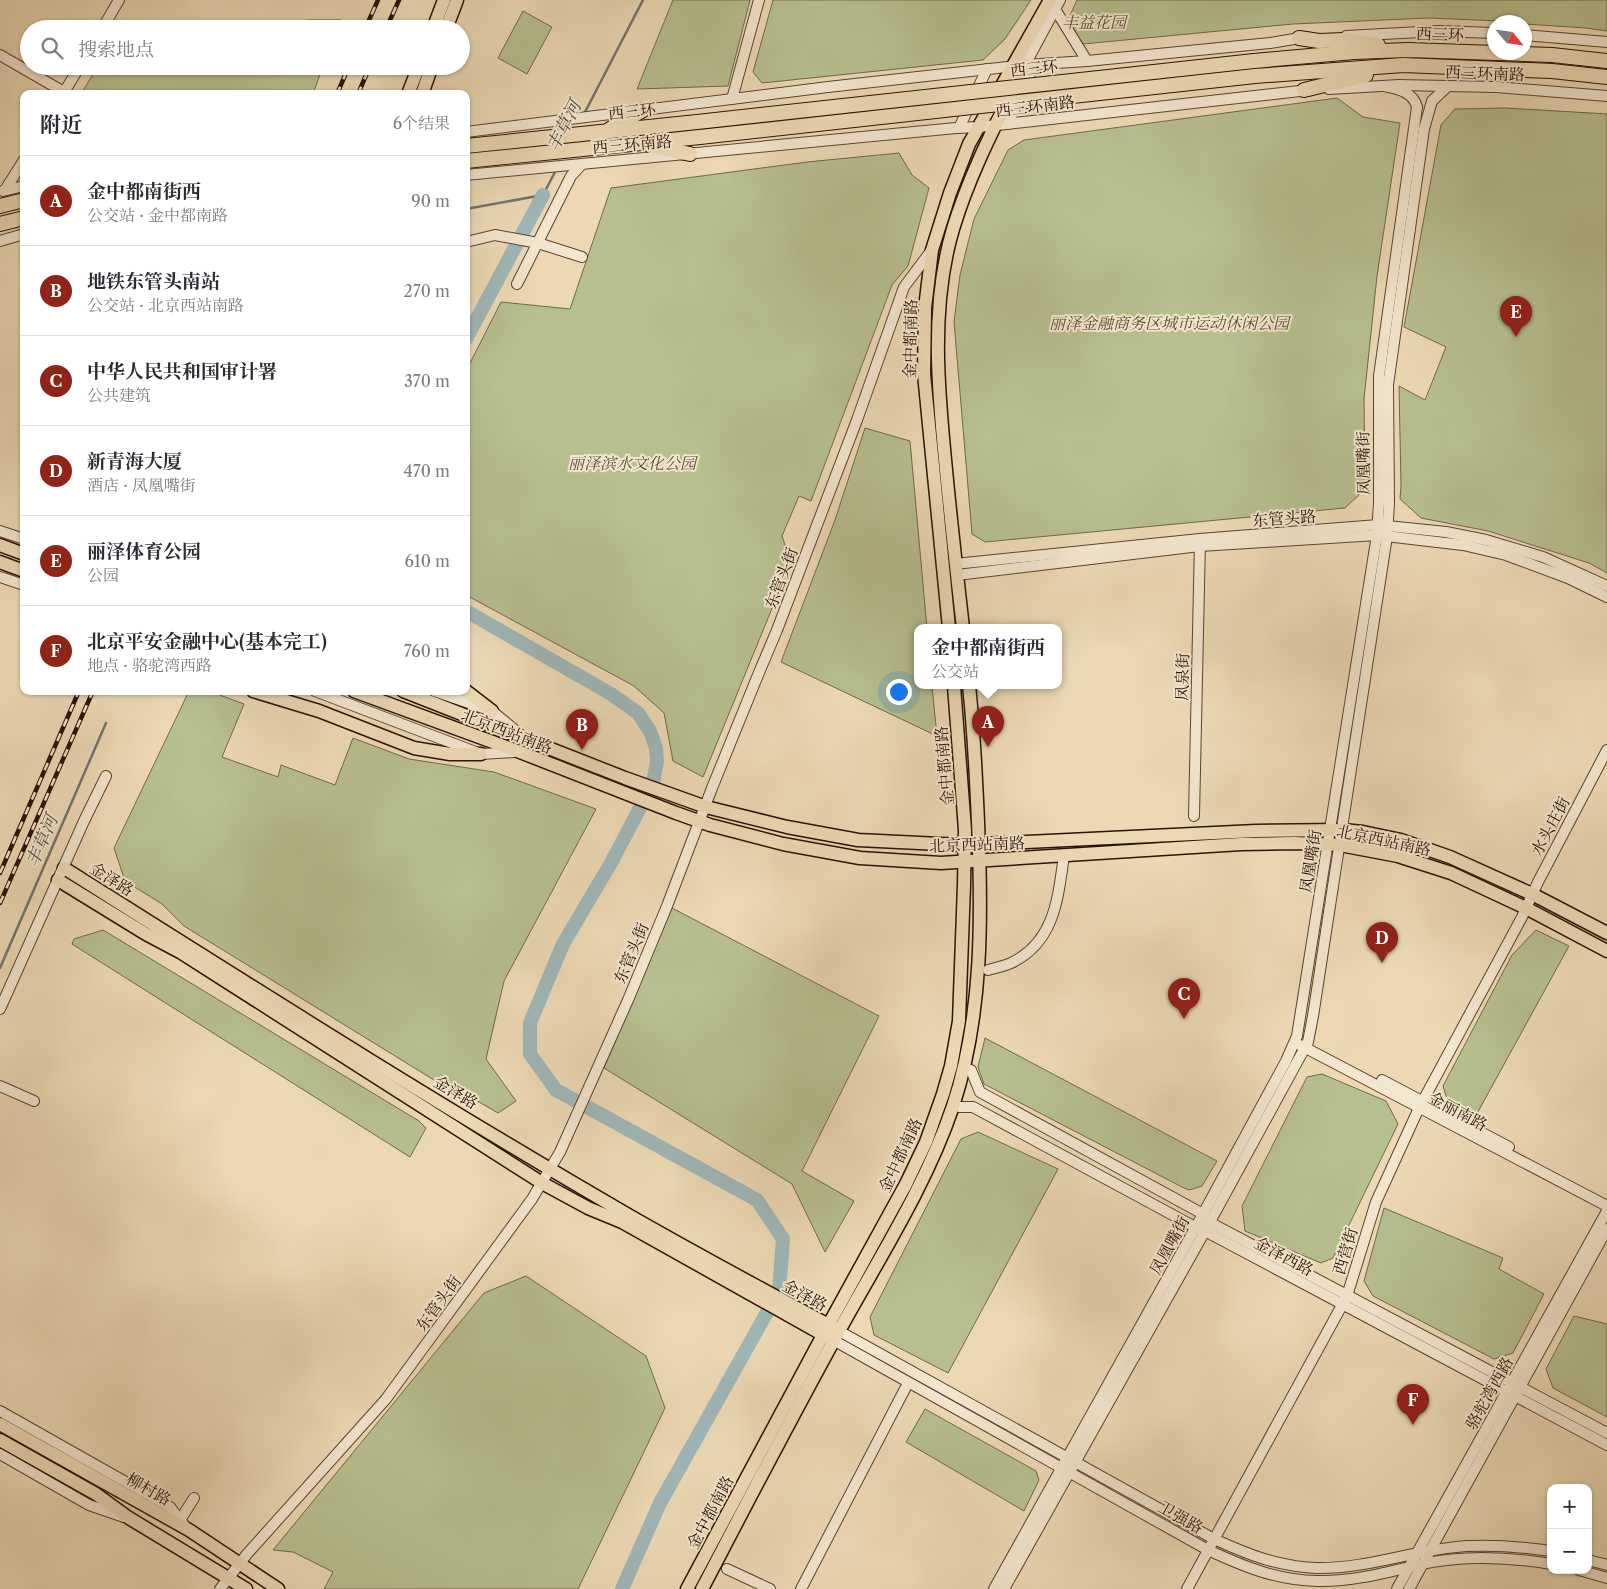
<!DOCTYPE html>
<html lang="zh">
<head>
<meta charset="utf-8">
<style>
  body { margin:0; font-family:"Libre Caslon Text","Noto Serif SC",serif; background:#f2f2f3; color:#2b2b33 }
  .controls { position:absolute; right:15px; bottom:15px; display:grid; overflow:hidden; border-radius:10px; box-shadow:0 1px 4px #0004 }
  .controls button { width:45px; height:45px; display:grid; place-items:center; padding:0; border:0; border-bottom:1px solid #e1e1e2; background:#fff; color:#2b2b33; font:25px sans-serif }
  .compass { position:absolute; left:1487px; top:15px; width:45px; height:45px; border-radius:50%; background:#fff; box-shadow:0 1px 4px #0004; rotate:119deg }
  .you { position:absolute; left:898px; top:691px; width:18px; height:18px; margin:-12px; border:4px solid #fff; border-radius:50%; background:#1a73e8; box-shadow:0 0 0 8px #1a73e833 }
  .badge { display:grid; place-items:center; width:32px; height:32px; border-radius:50%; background:#8f2418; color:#fff; font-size:16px; font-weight:700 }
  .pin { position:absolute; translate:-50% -41px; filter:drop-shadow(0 1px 2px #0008) }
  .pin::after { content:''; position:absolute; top:26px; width:18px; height:15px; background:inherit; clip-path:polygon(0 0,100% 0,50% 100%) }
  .popup { position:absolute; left:914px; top:624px; width:148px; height:65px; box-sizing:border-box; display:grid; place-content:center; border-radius:10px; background:#fff; filter:drop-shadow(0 1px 4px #0005); font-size:16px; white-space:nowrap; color:#7c7c81 }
  .popup b { font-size:19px; color:#2b2b33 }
  .popup::after { content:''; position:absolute; left:50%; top:100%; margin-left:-10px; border:10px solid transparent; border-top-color:#fff }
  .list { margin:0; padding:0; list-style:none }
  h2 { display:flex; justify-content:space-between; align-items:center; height:65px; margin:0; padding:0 20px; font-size:21px }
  h2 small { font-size:16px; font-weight:400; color:#7c7c81 }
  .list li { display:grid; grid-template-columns:32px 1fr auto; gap:15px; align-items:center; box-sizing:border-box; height:90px; padding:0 20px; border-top:1px solid #e1e1e2 }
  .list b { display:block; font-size:19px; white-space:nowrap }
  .list p { margin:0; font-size:16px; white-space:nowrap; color:#7c7c81 }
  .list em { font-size:16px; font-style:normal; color:#7c7c81 }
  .icon { flex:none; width:28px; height:28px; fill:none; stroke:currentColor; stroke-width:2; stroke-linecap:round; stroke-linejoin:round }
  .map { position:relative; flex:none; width:1607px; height:1589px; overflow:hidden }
  .search { position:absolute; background:#fff; box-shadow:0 1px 4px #0004; left:20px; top:20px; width:450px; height:55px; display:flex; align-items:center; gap:12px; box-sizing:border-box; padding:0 18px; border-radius:28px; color:#7c7c81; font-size:19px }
  .panel { position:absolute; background:#fff; box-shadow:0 1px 4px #0004; left:20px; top:90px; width:450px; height:605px; border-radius:10px }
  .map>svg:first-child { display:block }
  .green { fill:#b7bf8e; stroke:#706849 }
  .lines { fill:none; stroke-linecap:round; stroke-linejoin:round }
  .stream { stroke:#707571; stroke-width:2.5 }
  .river { stroke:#9fb7b9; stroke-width:14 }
  .minor-casing { stroke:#5a4330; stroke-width:12 }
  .major-casing { stroke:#2a1104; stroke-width:15 }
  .highway-casing { stroke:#2a1104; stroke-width:16 }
  .minor { stroke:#f3e6ce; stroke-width:10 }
  .major { stroke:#ecd9b4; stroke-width:12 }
  .highway { stroke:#ecd9b4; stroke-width:14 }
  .rail-casing { stroke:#2a1104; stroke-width:4.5 }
  .rail { stroke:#f3e6ce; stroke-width:2.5; stroke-dasharray:8; stroke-linecap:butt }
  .highway-bridge-casing { stroke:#2a1104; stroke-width:16; stroke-linecap:butt }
  .highway-bridge { stroke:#ecd9b4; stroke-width:14 }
  .labels { text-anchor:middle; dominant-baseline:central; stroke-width:4; stroke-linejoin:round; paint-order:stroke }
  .park-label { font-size:16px; font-style:italic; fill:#5b4e34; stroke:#f3e6ce }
  .street-label { font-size:16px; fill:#2a1104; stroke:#f3e6ce }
  .water-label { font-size:18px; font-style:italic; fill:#534b43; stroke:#f3e6ce }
</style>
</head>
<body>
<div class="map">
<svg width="1607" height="1589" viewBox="0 0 1607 1589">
  <rect width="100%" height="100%" fill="#ecd9b4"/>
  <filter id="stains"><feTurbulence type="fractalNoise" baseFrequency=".004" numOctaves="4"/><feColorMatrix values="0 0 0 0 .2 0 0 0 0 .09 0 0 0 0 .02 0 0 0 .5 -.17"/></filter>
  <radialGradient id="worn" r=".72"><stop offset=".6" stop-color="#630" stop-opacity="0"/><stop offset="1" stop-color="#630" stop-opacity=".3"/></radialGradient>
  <g class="green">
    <polygon points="673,0 750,0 728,86 637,89"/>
    <polygon points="773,0 1031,0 1005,39 983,60 762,83 753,72"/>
    <polygon points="1077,0 1607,0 1607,31 1586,28 1525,24 1524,22 1429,18 1293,24 1083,44 1067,22"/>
    <polygon points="523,11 552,27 527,74 498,58"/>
    <polygon points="309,20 341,20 337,29 215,29"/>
    <polygon points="98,66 323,66 313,94 81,94"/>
    <polygon points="1337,98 1363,117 1400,123 1377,276 1364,399 1365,489 1345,508 985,542 972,534 954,322 960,275 974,219 1008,150 1024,140"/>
    <polygon points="1506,108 1607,114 1607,573 1589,563 1488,531 1421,518 1400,499 1401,486 1399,386 1425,400 1446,347 1404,327 1441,125 1455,109"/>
    <polygon points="899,153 912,175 929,188 908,266 892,285 811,501 799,496 782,536 791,562 703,777 673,761 664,713 634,686 466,595 466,371 501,302 570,309 611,188 807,162"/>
    <polygon points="865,428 910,441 927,628 918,628 918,686 932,686 937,736 781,662 835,520"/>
    <polygon points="189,691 209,691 244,704 222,757 278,777 281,765 335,785 353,738 409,759 494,772 596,809 504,981 486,1059 516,1101 498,1113 467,1095 434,1080 184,926 162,904 125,881 114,848"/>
    <polygon points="672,908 879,1016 802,1171 854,1201 825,1252 792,1184 604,1068"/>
    <polygon points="103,930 419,1121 426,1128 410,1157 72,944 74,939"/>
    <polygon points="1536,930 1569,946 1474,1119 1449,1105 1443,1086 1512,955"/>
    <polygon points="985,1038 1217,1161 1202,1186 1189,1190 1182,1187 984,1084 978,1067"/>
    <polygon points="1322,1074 1386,1101 1398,1124 1333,1258 1321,1263 1245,1231 1242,1206 1307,1077"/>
    <polygon points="978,1132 1058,1169 948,1373 874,1335 870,1317 961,1139"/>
    <polygon points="1384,1208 1503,1258 1499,1269 1544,1294 1513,1353 1494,1359 1373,1296 1364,1281"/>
    <polygon points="526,1276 646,1356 665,1408 578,1589 324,1589 333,1572 293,1552 273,1550 484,1293"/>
    <polygon points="1574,1316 1607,1324 1607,1417 1553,1388 1546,1369"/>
    <polygon points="925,1409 1036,1471 1039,1480 1024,1511 906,1442"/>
  </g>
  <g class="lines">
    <g class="stream">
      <polyline points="584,114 643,0"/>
      <polyline points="466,209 543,195 556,170"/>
      <polyline points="0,968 106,723"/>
    </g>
    <g class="river">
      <polyline points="466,339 543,195"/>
      <polyline points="466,611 611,694 638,713 650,731 656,748 657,761 653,783 611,863 563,944 530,1023 530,1054 556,1090 757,1200 783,1239 779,1291 660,1503 622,1589"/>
    </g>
    <g class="minor-casing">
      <g id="minor">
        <polyline points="1055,9 1087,61"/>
        <polyline points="102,29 119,0"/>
        <polyline points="1524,35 1607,42"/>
        <polyline points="1346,36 1439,31 1494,33"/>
        <polyline points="0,55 64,92"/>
        <polyline points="1025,65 1060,0"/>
        <polyline points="1329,89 1399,85 1496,87 1607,96"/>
        <polyline points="63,94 80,66"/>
        <polyline points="732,99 759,0"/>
        <polyline points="1008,124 1034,65"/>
        <polyline points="959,128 987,69"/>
        <polyline points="466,132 828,87 1025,65 1087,61 1270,43 1306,37"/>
        <polyline points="466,175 956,128 979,127 1309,90"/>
        <polyline points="5,190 24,160"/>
        <polyline points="3,191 24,186"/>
        <polyline points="0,241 24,234"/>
        <polyline points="466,242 495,235 538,243 582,257"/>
        <polyline points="517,284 571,176 582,164"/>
        <polyline points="0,531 24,539"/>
        <polyline points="955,564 1200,539 1378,525 1446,532 1486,540 1543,557 1607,586"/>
        <polyline points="957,575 1200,546 1377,535 1463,545 1506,555 1568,578 1607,597"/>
        <polyline points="0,577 24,585"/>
        <polyline points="315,691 481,754 515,752"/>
        <polyline points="434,691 492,711 521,735"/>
        <polyline points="1194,816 1200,540"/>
        <path d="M988,970C996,968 1004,966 1011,963C1055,942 1058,898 1064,855"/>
        <polyline points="0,1009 84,821 106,776"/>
        <polyline points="1300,1045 1607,1206"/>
        <polyline points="971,1070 980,1092 1203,1214 1209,1222 1607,1433"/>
        <polyline points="1382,1080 1509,1147"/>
        <polyline points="0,1086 34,1101"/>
        <polyline points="959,1107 973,1107 1195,1227 1205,1231 1607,1445"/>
        <path d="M839,1331L1214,1539C1249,1555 1277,1566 1316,1568C1368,1569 1416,1549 1467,1546C1495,1545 1524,1547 1551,1551"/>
        <path d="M833,1340L1208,1550C1245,1567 1276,1580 1317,1581C1353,1582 1388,1572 1422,1564C1464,1555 1509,1557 1551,1564"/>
        <polyline points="0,1411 170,1507 185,1526"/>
        <polyline points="0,1454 89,1505 124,1517"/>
        <polyline points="180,1520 194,1498"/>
        <polyline points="1588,1560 1607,1565"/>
        <polyline points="727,1569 770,1589"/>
        <polyline points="1579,1570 1607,1578"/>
        <polyline points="220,1589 247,1554 386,1399 532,1199 560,1152 628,1000 667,906 712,788 758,675 777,630 857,420 904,287 931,251"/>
        <polyline points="801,1589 908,1383"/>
        <path d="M994,1589L1203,1214L1286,1061L1297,1036L1377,535L1379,503V376L1417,107C1413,91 1397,89 1383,86"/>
        <polyline points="1004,1589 1205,1231 1308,1042 1313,1016 1387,536 1389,503 1388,385 1424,129 1432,101 1448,86"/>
        <polyline points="1187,1589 1347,1296 1376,1202 1419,1108 1522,917 1538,882 1607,750"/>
        <polyline points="1397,1589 1607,1211"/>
        <polyline points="1409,1589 1607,1229"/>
      </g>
    </g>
    <g class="major-casing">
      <g id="major">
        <polyline points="433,29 444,0"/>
        <polyline points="446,29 457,0"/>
        <polyline points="408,94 419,66"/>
        <polyline points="422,94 432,66"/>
        <polyline points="0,545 24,554"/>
        <polyline points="0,562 24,571"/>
        <polyline points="949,628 924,374 925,308 932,250 950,193 969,144 1050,0"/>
        <path d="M963,628C957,575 951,523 946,470C938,390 930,306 953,229C970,172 999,118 1025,65"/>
        <polyline points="253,691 319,711 414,748 450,754 481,754"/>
        <polyline points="354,691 520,752 676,813 710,825 783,844 860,858 941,863 1241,844 1295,843 1340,845 1398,856 1451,873 1526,908 1607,951"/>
        <polyline points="403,691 625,778 706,807 787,827 858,840 961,845 1256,831 1343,830 1363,832 1401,840 1450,857 1532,894 1607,933"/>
        <polyline points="466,691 492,711"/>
        <path d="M64,868C251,986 438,1105 630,1216C698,1255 767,1292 836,1329"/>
        <polyline points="58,880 146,934 180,952 542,1183 588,1208 622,1222 829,1338"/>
        <polyline points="0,1424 189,1530 278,1589"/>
        <polyline points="0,1440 96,1494 129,1518 246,1589"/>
        <polyline points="687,1589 823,1335 906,1184 926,1142 943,1094 951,1066 959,1021 964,885 965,830 954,686"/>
        <path d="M702,1589C747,1503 792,1416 839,1331C879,1258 926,1186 953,1106C983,1015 982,916 978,822C976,776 974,731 969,686"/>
      </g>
    </g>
    <g class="highway-casing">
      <g id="highway">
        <polyline points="1299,38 1319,41 1344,40 1378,45"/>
        <polyline points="1254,61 1354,52 1408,50 1552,55 1607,61"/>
        <polyline points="1255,76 1403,65 1552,71 1607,77"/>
        <polyline points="1304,90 1366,75"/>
        <polyline points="610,129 643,110"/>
        <polyline points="466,146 697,122"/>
        <polyline points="651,146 690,154"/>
        <polyline points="466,161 700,137"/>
        <polyline points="0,206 24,200"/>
        <polyline points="0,224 24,218"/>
      </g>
    </g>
    <use href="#minor" class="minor"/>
    <use href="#major" class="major"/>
    <use href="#highway" class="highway"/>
    <g class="rail-casing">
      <g id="rail">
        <polyline points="365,29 378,0"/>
        <polyline points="386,29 399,0"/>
        <polyline points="337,94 349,66"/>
        <polyline points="358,94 370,66"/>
        <polyline points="0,873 79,691"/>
        <polyline points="0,903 93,691"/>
      </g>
    </g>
    <use href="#rail" class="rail"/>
    <g class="highway-bridge-casing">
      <g id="highway-bridge">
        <polyline points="697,122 1254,61"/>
        <polyline points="700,137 1255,76"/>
      </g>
    </g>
    <use href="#highway-bridge" class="highway-bridge"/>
  </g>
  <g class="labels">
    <g class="park-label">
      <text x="1094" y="22">丰益花园</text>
      <text x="1169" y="323">丽泽金融商务区城市运动休闲公园</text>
      <text x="632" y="463">丽泽滨水文化公园</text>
    </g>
    <g class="street-label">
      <text transform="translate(1440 34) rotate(2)">西三环</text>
      <text transform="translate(1034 68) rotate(-6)">西三环</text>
      <text transform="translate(1485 73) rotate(2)">西三环南路</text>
      <text transform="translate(1035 106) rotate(-7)">西三环南路</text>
      <text transform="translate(632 111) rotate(-6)">西三环</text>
      <text transform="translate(632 144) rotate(-5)">西三环南路</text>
      <text transform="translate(910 339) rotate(-89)">金中都南路</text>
      <text transform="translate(1363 463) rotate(-91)">凤凰嘴街</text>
      <text transform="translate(1284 518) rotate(-4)">东管头路</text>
      <text transform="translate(781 578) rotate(-69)">东管头街</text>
      <text transform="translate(1182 677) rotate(-89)">凤泉街</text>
      <text transform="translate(507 731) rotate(21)">北京西站南路</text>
      <text transform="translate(944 766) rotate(-95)">金中都南路</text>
      <text transform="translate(1550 826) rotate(-62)">水头庄街</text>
      <text transform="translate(1384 840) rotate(12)">北京西站南路</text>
      <text transform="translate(977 844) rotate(-2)">北京西站南路</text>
      <text transform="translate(1310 861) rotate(-81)">凤凰嘴街</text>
      <text transform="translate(112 879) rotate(32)">金泽路</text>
      <text transform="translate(631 953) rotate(-67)">东管头街</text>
      <text transform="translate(456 1092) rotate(31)">金泽路</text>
      <text transform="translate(1458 1111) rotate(28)">金丽南路</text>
      <text transform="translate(900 1155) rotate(-65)">金中都南路</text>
      <text transform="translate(1169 1245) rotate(-61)">凤凰嘴街</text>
      <text transform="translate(1345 1251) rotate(-73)">西营街</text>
      <text transform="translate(1284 1256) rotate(28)">金泽西路</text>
      <text transform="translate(805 1295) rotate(28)">金泽路</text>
      <text transform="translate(438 1303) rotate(-54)">东管头街</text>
      <text transform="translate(1489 1393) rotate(-61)">骆驼湾西路</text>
      <text transform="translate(149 1489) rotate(29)">柳村路</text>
      <text transform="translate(710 1512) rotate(-62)">金中都南路</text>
      <text transform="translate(1181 1517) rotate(29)">卫强路</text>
    </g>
    <g class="water-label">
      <text transform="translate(564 126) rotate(-63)">丰草河</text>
      <text transform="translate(42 841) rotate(-67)">丰草河</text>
    </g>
  </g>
  <rect width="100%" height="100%" filter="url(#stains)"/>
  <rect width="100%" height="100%" fill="url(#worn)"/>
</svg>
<div class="controls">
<button>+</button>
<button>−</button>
</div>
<svg class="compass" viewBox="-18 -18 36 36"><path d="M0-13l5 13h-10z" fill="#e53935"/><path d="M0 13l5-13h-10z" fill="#7c7c81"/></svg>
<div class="you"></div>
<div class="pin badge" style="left:988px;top:747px">A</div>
<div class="popup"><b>金中都南街西</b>公交站</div>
<div class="pin badge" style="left:582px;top:750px">B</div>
<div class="pin badge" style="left:1184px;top:1019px">C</div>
<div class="pin badge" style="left:1382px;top:963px">D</div>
<div class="pin badge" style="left:1516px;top:337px">E</div>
<div class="pin badge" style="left:1413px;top:1425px">F</div>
<div class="search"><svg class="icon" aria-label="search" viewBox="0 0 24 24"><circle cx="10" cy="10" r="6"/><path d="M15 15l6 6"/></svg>搜索地点</div>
<section class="panel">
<h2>附近<small>6个结果</small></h2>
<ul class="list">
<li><span class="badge">A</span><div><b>金中都南街西</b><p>公交站 · 金中都南路</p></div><em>90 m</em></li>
<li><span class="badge">B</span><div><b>地铁东管头南站</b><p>公交站 · 北京西站南路</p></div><em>270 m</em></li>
<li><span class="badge">C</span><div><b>中华人民共和国审计署</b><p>公共建筑</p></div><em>370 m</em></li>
<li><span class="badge">D</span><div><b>新青海大厦</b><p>酒店 · 凤凰嘴街</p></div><em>470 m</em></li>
<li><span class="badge">E</span><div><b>丽泽体育公园</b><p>公园</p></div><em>610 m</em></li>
<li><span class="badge">F</span><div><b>北京平安金融中心(基本完工)</b><p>地点 · 骆驼湾西路</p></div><em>760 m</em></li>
</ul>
</section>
</div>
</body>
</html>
